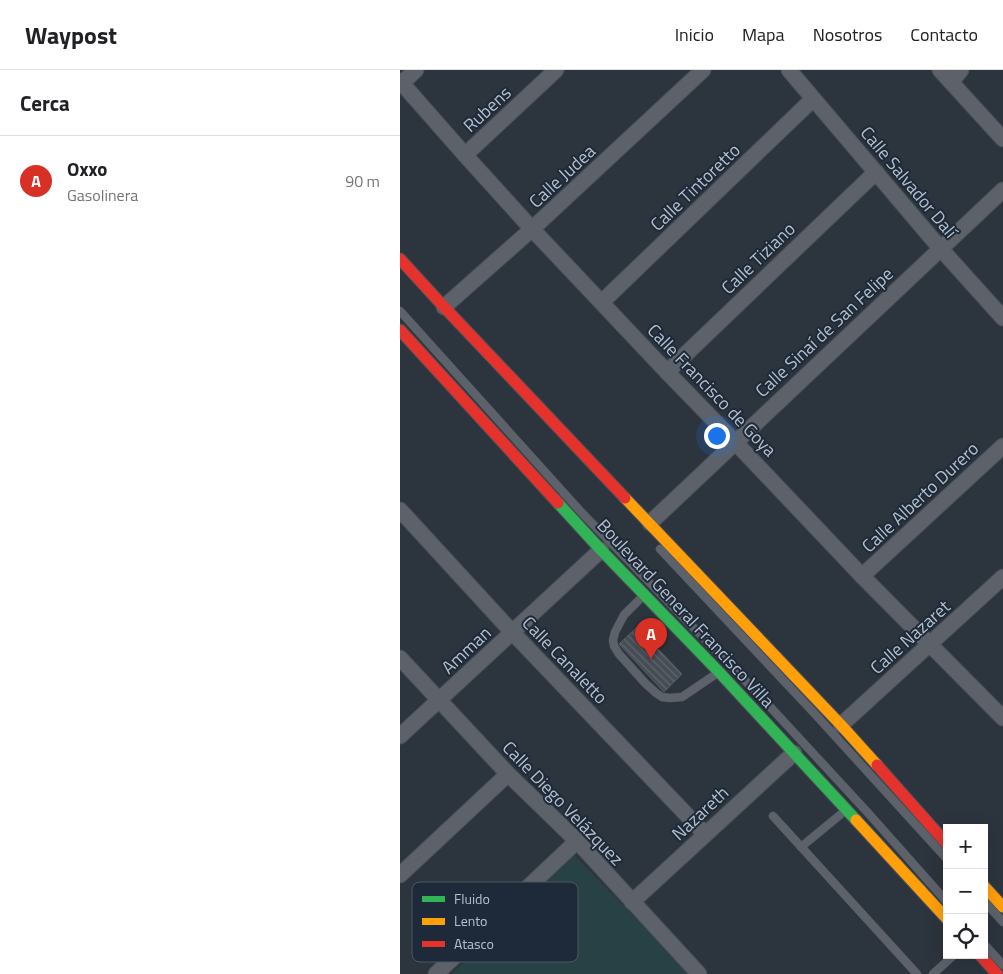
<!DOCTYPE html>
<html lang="es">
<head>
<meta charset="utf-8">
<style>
  body { margin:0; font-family:"Titillium Web",sans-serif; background:#f2f2f2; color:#202124 }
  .controls { position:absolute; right:15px; bottom:15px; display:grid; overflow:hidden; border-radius:0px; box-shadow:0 5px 20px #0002 }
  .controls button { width:45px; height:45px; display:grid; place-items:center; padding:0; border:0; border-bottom:1px solid #e0e0e0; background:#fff; color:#202124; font:25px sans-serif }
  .you { position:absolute; left:316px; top:365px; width:18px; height:18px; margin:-12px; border:4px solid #fff; border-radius:50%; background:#1a73e8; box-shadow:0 0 0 8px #1a73e833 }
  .badge { display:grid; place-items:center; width:32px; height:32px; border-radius:50%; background:#d93025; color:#fff; font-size:16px; font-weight:700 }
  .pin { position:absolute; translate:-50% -41px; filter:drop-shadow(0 1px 2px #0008) }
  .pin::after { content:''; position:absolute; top:26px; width:18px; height:15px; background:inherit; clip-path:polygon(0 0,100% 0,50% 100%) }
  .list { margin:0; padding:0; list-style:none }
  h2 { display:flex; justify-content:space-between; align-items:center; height:65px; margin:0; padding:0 20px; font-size:21px }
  h2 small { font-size:16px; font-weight:400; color:#757577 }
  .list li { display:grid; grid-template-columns:32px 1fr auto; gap:15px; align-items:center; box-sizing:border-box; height:90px; padding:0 20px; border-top:1px solid #e0e0e0 }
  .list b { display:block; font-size:19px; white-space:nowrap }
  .list p { margin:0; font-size:16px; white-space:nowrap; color:#757577 }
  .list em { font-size:16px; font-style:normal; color:#757577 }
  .icon { flex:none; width:28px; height:28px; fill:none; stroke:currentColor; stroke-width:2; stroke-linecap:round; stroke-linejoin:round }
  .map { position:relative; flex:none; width:603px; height:904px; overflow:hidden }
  header { display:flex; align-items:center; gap:30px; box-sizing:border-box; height:70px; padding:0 25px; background:#fff; border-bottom:1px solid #e0e0e0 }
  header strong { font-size:24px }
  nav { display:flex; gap:28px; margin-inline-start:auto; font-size:18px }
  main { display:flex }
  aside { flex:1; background:#fff }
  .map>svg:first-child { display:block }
  .park { fill:#284144 }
  .building { fill:url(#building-back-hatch); stroke:#545b64 }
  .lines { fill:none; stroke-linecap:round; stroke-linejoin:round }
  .lane-casing { stroke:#4a5057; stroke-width:9 }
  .street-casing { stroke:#4a5057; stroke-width:17 }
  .fast-casing { stroke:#4a5057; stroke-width:13 }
  .slow-casing { stroke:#4a5057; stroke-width:13 }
  .jam-casing { stroke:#4a5057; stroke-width:13 }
  .lane { stroke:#5d626a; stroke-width:8 }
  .street { stroke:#5d626a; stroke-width:15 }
  .fast { stroke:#30b455; stroke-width:11 }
  .slow { stroke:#ff9f0a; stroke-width:11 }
  .jam { stroke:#e5322d; stroke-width:11 }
  .labels { text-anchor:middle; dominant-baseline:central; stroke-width:4; stroke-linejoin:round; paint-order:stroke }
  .street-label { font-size:18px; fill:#b6c0cd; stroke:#1e2a39 }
  .key { fill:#1e2a39; stroke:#4c5765; stroke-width:1 }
  .key-label { font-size:14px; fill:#b6c0cd }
</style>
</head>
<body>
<header>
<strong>Waypost</strong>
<nav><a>Inicio</a><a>Mapa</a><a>Nosotros</a><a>Contacto</a></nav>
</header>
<main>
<aside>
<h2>Cerca<small></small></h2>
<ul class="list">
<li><span class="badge">A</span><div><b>Oxxo</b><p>Gasolinera</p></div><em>90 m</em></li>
</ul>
</aside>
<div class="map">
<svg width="603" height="904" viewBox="0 0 603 904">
  <defs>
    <pattern id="building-back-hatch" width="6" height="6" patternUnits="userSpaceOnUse" patternTransform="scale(1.25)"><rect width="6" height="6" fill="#464d55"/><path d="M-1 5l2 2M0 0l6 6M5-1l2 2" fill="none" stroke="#5e656c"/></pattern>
  </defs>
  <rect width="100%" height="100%" fill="#2c343d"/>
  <polygon class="park" points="172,783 291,904 52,904"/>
  <polygon class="building" points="237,557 282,604 264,622 219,574"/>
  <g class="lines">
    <g class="lane-casing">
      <g id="lane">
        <polyline points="0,241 182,443 362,628 469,744 547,832"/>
        <polyline points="260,479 415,644 547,789"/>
        <polyline points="243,526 224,545 215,562 213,570 214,576 219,584 245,613 256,623 262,627 270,628 282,627 319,602"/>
        <polyline points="373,746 517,904"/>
        <polyline points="401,777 446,740"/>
        <polyline points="584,831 603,852"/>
        <polyline points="584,874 603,895"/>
        <polyline points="533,904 554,885"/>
      </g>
    </g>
    <g class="street-casing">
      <g id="street">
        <polyline points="389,0 540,178 603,248"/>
        <polyline points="540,0 603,69"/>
        <polyline points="0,11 65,85 132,159 267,302 335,372 462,506 603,648"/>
        <polyline points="551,12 561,0"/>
        <polyline points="2,13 16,0"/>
        <polyline points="65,85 156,0"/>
        <polyline points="202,232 413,29"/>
        <polyline points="44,237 132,159 303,0"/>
        <polyline points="267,302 476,102"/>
        <polyline points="0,440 112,562 305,764"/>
        <polyline points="250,453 603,120"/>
        <polyline points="462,506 603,376"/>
        <polyline points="0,588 108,704 177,771 299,904"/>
        <polyline points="441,655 603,507"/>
        <polyline points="0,666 201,480"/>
        <polyline points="0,805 108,704"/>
        <polyline points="232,832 394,683"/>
        <polyline points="36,904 177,771"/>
      </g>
    </g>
    <g class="fast-casing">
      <polyline id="fast" points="158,433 201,480 319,602 456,750"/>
    </g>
    <g class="slow-casing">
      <g id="slow">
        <polyline points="225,428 441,655 477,695"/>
        <polyline points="456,750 547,849"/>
        <polyline points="584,816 603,837"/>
      </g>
    </g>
    <g class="jam-casing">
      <g id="jam">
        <polyline points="0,189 44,237 225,428"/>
        <polyline points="0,260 158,433"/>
        <polyline points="477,695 547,774"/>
        <polyline points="580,885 597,904"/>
      </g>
    </g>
    <use href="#lane" class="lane"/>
    <use href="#street" class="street"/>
    <use href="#fast" class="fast"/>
    <use href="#slow" class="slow"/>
    <use href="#jam" class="jam"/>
  </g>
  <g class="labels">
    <g class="street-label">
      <text transform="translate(87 39) rotate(-43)">Rubens</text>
      <text transform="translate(162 106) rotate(-43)">Calle Judea</text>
      <text transform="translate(509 112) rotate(50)">Calle Salvador Dalí</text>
      <text transform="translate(295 117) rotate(-44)">Calle Tintoretto</text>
      <text transform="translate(358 188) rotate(-44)">Calle Tiziano</text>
      <text transform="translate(424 262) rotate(-43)">Calle Sinaí de San Felipe</text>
      <text transform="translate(312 320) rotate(46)">Calle Francisco de Goya</text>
      <text transform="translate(520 427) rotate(-43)">Calle Alberto Durero</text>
      <text transform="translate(286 543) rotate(47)">Boulevard General Francisco Villa</text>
      <text transform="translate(510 567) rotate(-42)">Calle Nazaret</text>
      <text transform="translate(66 580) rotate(-43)">Amman</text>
      <text transform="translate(165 590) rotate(46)">Calle Canaletto</text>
      <text transform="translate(163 733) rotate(46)">Calle Diego Velázquez</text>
      <text transform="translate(300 743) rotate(-43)">Nazareth</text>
    </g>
  </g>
  <rect x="12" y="812" width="166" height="80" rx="8" class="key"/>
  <rect x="22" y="826" width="23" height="6" fill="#30b455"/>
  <rect x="22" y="848" width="23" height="7" fill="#ff9f0a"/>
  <rect x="22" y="871" width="23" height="6" fill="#e5322d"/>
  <g class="key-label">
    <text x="54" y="834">Fluido</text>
    <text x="54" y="856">Lento</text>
    <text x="54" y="879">Atasco</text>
  </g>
</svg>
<div class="controls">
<button>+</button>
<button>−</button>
<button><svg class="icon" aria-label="locate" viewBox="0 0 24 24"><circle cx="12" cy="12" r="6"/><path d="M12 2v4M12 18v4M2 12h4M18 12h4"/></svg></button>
</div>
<div class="you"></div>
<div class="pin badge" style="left:251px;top:589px">A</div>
</div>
</main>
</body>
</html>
